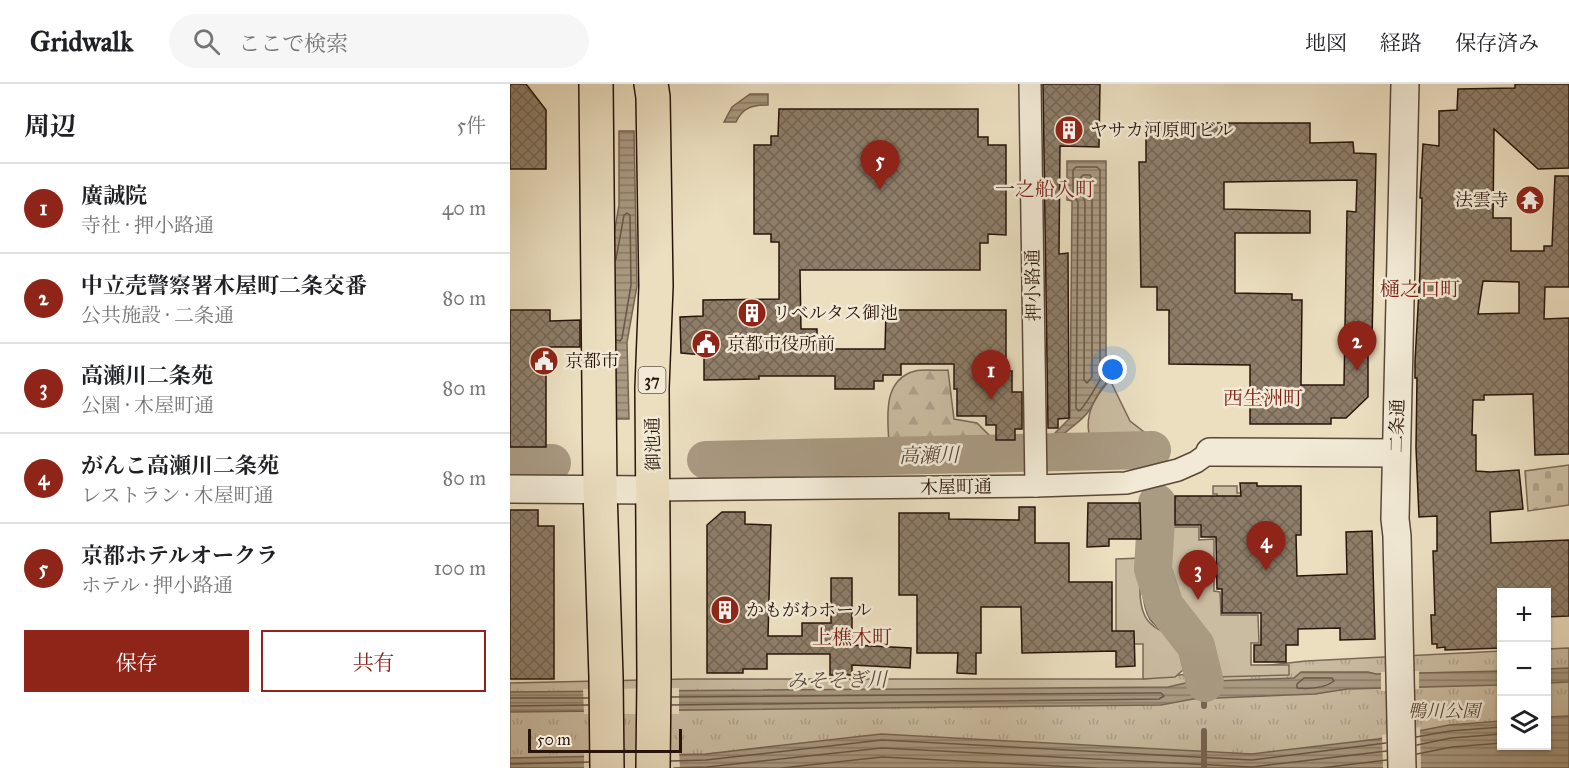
<!DOCTYPE html>
<html lang="ja">
<head>
<meta charset="utf-8">
<style>
  body { margin:0; font-family:"IM FELL Great Primer","Noto Serif JP",serif; background:#f6f6f6; color:#202124 }
  .controls { position:absolute; right:18px; bottom:18px; display:grid; overflow:hidden; border-radius:0px; box-shadow:0 2px 4px #0004 }
  .controls button { width:54px; height:54px; display:grid; place-items:center; padding:0; border:0; border-bottom:2px solid #e0e0e0; background:#fff; color:#202124; font:30px sans-serif }
  .scale { position:absolute; left:18px; bottom:15px; width:154px; box-sizing:border-box; padding-left:6px; border:3px solid #29140b; border-top:0; font-size:16px; line-height:21px; white-space:nowrap; color:#29140b; -webkit-text-stroke:4px #f2ead6; paint-order:stroke }
  .you { position:absolute; left:603px; top:286px; width:21px; height:21px; margin:-15px; border:4px solid #fff; border-radius:50%; background:#1a73e8; box-shadow:0 0 0 9px #1a73e833 }
  .badge { display:grid; place-items:center; width:39px; height:39px; border-radius:50%; background:#8f2418; color:#fff; font-size:20px; font-weight:700 }
  .pin { position:absolute; translate:-50% -50px; filter:drop-shadow(0 2px 3px #0008) }
  .pin::after { content:''; position:absolute; top:32px; width:21px; height:18px; background:inherit; clip-path:polygon(0 0,100% 0,50% 100%) }
  .list { margin:0; padding:0; list-style:none }
  h2 { display:flex; justify-content:space-between; align-items:center; height:78px; margin:0; padding:0 24px; font-size:26px }
  h2 small { font-size:20px; font-weight:400; color:#757577 }
  .list li { display:grid; grid-template-columns:39px 1fr auto; gap:18px; align-items:center; box-sizing:border-box; height:90px; padding:0 24px; border-top:2px solid #e0e0e0 }
  .list b { display:block; font-size:22px; white-space:nowrap }
  .list p { margin:0; font-size:20px; white-space:nowrap; color:#757577 }
  .list em { font-size:20px; font-style:normal; color:#757577 }
  .actions { display:flex; gap:12px; padding:18px 24px }
  .actions a { flex:1; padding:14px 0; border:2px solid #8f2418; border-radius:0px; text-align:center; font-size:21px; color:#8f2418 }
  .actions .main { background:#8f2418; color:#fff }
  .icon { flex:none; width:33px; height:33px; fill:none; stroke:currentColor; stroke-width:2; stroke-linecap:round; stroke-linejoin:round }
  .map { position:relative; flex:none; width:1059px; height:684px; overflow:hidden }
  header { display:flex; align-items:center; gap:36px; box-sizing:border-box; height:84px; padding:0 30px; background:#fff; border-bottom:2px solid #e0e0e0 }
  header strong { font-size:28px }
  nav { display:flex; gap:33px; margin-inline-start:auto; font-size:21px }
  .search { width:420px; height:54px; background:#f6f6f6; display:flex; align-items:center; gap:15px; box-sizing:border-box; padding:0 21px; border-radius:33px; color:#757577; font-size:22px }
  main { display:flex }
  aside { flex:1; background:#fff }
  .map>svg:first-child { display:block }
  .grass { fill:url(#grass-tufts); stroke:#7a6856; stroke-width:1.5 }
  .forest { fill:url(#forest-firs); stroke:#7a6856; stroke-width:1.5 }
  .cemetery { fill:url(#cemetery-stones); stroke:#7a6856; stroke-width:1.5 }
  .garden { fill:#cabca1; stroke:#7a6856; stroke-width:1.5 }
  .water { fill:url(#water-rules); stroke:#766452; stroke-width:1.5 }
  .pier { fill:#ebdfc0 }
  .lines { fill:none; stroke-linecap:round; stroke-linejoin:round }
  .shore { stroke:#695746; stroke-width:1.5 }
  .stream { stroke:#766452; stroke-width:6 }
  .river { stroke:#a99a82; stroke-width:38 }
  .building { fill:url(#building-cross-hatch); stroke:#29140b; stroke-width:1.5; fill-rule:evenodd }
  .minor-casing { stroke:#5a4738; stroke-width:24 }
  .tertiary-casing { stroke:#5a4738; stroke-width:30 }
  .primary-casing { stroke:#29140b; stroke-width:36 }
  .minor { stroke:#f2ead6; stroke-width:21 }
  .tertiary { stroke:#f2ead6; stroke-width:27 }
  .primary { stroke:#ebdfc0; stroke-width:33 }
  .labels { text-anchor:middle; dominant-baseline:central; stroke-width:5; stroke-linejoin:round; paint-order:stroke }
  .shield { fill:#f2ead6; stroke:#655448; stroke-width:1.5 }
  .shield-label { font-size:16px; font-weight:bold; fill:#29140b }
  .poi-label { font-size:18px; fill:#29140b; stroke:#f2ead6; text-anchor:start }
  .street-label { font-size:18px; fill:#29140b; stroke:#f2ead6 }
  .park-label { font-size:18px; font-style:italic; fill:#594638; stroke:#f2ead6 }
  .neighbourhood-label { font-size:20px; fill:#7a1f14; stroke:#f2ead6 }
  .water-label { font-size:20px; font-style:italic; fill:#5c4a3b; stroke:#f2ead6 }
</style>
</head>
<body>
<header>
<strong>Gridwalk</strong>
<div class="search"><svg class="icon" aria-label="search" viewBox="0 0 24 24"><circle cx="10" cy="10" r="6"/><path d="M15 15l6 6"/></svg>ここで検索</div>
<nav><a>地図</a><a>経路</a><a>保存済み</a></nav>
</header>
<main>
<aside>
<h2>周辺<small>5件</small></h2>
<ul class="list">
<li><span class="badge">1</span><div><b>廣誠院</b><p>寺社 · 押小路通</p></div><em>40 m</em></li>
<li><span class="badge">2</span><div><b>中立売警察署木屋町二条交番</b><p>公共施設 · 二条通</p></div><em>80 m</em></li>
<li><span class="badge">3</span><div><b>高瀬川二条苑</b><p>公園 · 木屋町通</p></div><em>80 m</em></li>
<li><span class="badge">4</span><div><b>がんこ高瀬川二条苑</b><p>レストラン · 木屋町通</p></div><em>80 m</em></li>
<li><span class="badge">5</span><div><b>京都ホテルオークラ</b><p>ホテル · 押小路通</p></div><em>100 m</em></li>
</ul>
<div class="actions"><a class="main">保存</a><a>共有</a></div>
</aside>
<div class="map">
<svg width="1059" height="684" viewBox="0 0 1059 684">
  <defs>
    <pattern id="grass-tufts" width="24" height="20" patternUnits="userSpaceOnUse" patternTransform="scale(1.5)"><rect width="24" height="20" fill="#cabca1"/><path d="M3 7l-1-3M5 7V3M7 7l1-3M15 17l-1-3M17 17v-4M19 17l1-3" fill="none" stroke="#aea189"/></pattern>
    <pattern id="forest-firs" width="22" height="20" patternUnits="userSpaceOnUse" patternTransform="scale(1.5)"><rect width="22" height="20" fill="#cabca1"/><path d="M5 1l3.5 6h-7zM16 11l3.5 6h-7z" fill="#aea189"/></pattern>
    <pattern id="cemetery-stones" width="16" height="16" patternUnits="userSpaceOnUse" patternTransform="scale(1.5)"><rect width="16" height="16" fill="#cabca1"/><path d="M2 7V4a2 2 0 0 1 4 0v3zM10 15v-3a2 2 0 0 1 4 0v3z" fill="#aea189"/></pattern>
    <pattern id="water-rules" width="6" height="5" patternUnits="userSpaceOnUse" patternTransform="scale(1.5)"><rect width="6" height="5" fill="#a99a82"/><path d="M0 2.5h6" fill="none" stroke="#8a7c69"/></pattern>
    <pattern id="building-cross-hatch" width="8" height="8" patternUnits="userSpaceOnUse" patternTransform="scale(1.5)"><rect width="8" height="8" fill="#8e7e69"/><path d="M0 0l8 8M0 8l8-8" fill="none" stroke="#746655"/></pattern>
  </defs>
  <rect width="100%" height="100%" fill="#ebdfc0"/>
  <filter id="stains"><feTurbulence type="fractalNoise" baseFrequency=".00333" numOctaves="4"/><feColorMatrix values="0 0 0 0 .2 0 0 0 0 .09 0 0 0 0 .02 0 0 0 .5 -.17"/></filter>
  <radialGradient id="worn" r=".72"><stop offset=".6" stop-color="#630" stop-opacity="0"/><stop offset="1" stop-color="#630" stop-opacity=".3"/></radialGradient>
  <polygon class="grass" points="1059,564 1059,684 0,684 0,599 177,595 633,595 796,577 991,567 992,662 1036,662 1037,565"/>
  <path class="forest" d="M438,286L444,335L467,339L480,352L478,361L407,363L379,361C378,336 371,296 405,287C415,285 428,287 438,286Z"/>
  <polygon class="cemetery" points="1059,381 1059,421 1018,427 1015,387"/>
  <g class="garden">
    <path d="M600,296L620,337L638,351H579C575,328 585,313 600,296Z"/>
    <polygon points="703,402 727,402 727,409 736,409 736,417 707,417 707,410 703,410"/>
    <polygon points="665,443 689,443 689,456 704,455 704,507 710,508 711,531 748,531 749,559 741,559 741,581 779,581 779,591 704,593 701,586 696,586 692,566 679,548 681,541 674,525 658,507 647,486 650,449"/>
    <path d="M643,452L640,482L630,490C629,526 631,547 672,552L682,565L688,587L673,586L665,593L633,595V560H606V475L632,474L633,454Z"/>
  </g>
  <g class="water">
    <path d="M240,10H258V21C243,21 233,23 226,38H214L222,23Z"/>
    <polygon points="109,47 124,47 127,202 117,258 119,335 103,335 99,180 109,121"/>
    <path d="M557,77H596V299C587,309 585,318 578,328C571,338 557,345 549,355L538,356L560,334L562,117L557,116Z"/>
    <path d="M643,485L655,508L671,527L678,541L674,549C664,549 651,547 643,539C634,531 629,499 635,489C637,486 640,486 643,485Z"/>
    <polygon points="1059,584 1059,598 1037,599 1037,585"/>
    <path d="M992,587L991,601L837,605L805,610L683,615L651,621L0,628V608L658,603L684,597C688,591 693,590 700,590L703,597L784,594L791,588H858L866,590Z"/>
    <polygon points="1059,632 1059,684 0,684 0,674 196,670 371,650 742,670 868,655 939,641 991,637 992,662 1036,662 1037,633"/>
  </g>
  <g class="pier">
    <polygon points="909,587 909,605 871,607 871,588"/>
    <polygon points="169,604 169,630 74,630 73,605"/>
    <polygon points="910,643 911,684 873,684 872,651"/>
    <polygon points="169,667 170,684 74,684 74,669"/>
  </g>
  <g class="lines">
    <g class="shore">
      <path d="M566,83H587L590,86V296C585,304 575,323 569,327L566,324L568,118L563,110V86Z"/>
      <polygon points="573,91 580,91 582,94 582,293 577,299 574,296 575,118 571,107 571,93"/>
      <polyline points="106,175 114,131 117,129 120,131 121,201 112,254 110,257 107,256"/>
      <path d="M644,500L666,530L670,539L669,543C645,541 638,524 640,502Z"/>
      <path d="M794,594H822L824,597C815,604 799,605 787,604V600Z"/>
      <polyline points="0,614 78,614"/>
      <polyline points="162,621 649,615 654,612 651,609 639,609 162,613"/>
      <polyline points="0,622 78,621"/>
      <polyline points="906,653 940,647 992,643"/>
      <polyline points="907,661 941,654 992,650"/>
      <polyline points="907,670 942,663 992,659"/>
      <polyline points="161,677 196,676 372,656 742,676 876,659"/>
      <polyline points="0,680 79,678"/>
      <polyline points="164,684 197,683 372,664 742,683 877,667"/>
      <polyline points="272,684 372,673 586,684"/>
      <polyline points="811,684 877,676"/>
    </g>
    <g class="stream">
      <polyline points="694,616 694,622"/>
      <polyline points="694,684 694,647"/>
    </g>
    <g class="river">
      <polyline points="196,376 642,366"/>
      <polyline points="0,379 42,379"/>
      <polyline points="647,419 643,485 655,522 686,562 695,599"/>
    </g>
  </g>
  <g class="building">
    <polygon points="0,0 16,0 36,26 36,85 0,85"/>
    <polygon points="533,0 590,0 589,63 550,62 549,170 558,169 559,334 548,335 548,344 538,344"/>
    <path d="M1005,0H1059V84L1028,85L984,45L983,134H1001V167H1034V162H1042L1045,92H1059V203H1035L1034,235L1059,234V370L1025,371L1023,310L974,311V316H963L962,351H966V387L980,388L1009,386L1013,425L980,428L981,459L1059,456V532L1036,533V508H992V564L935,566V563L927,564V560H922L921,531H925L923,467H927V432L909,433L906,364L907,294H905V277L910,188L912,114H910L913,60L929,62V27L947,26L948,5L1005,4ZM973,197L1009,198V229L968,230Z"/>
    <polygon points="269,25 468,25 468,53 478,53 478,61 496,61 496,151 478,150 478,159 470,159 470,186 290,186 291,245 307,245 307,265 375,265 376,226 496,226 496,287 502,287 502,308 512,308 512,345 505,345 505,356 486,356 486,341 476,341 476,332 447,332 447,305 444,305 444,280 391,280 391,291 373,291 373,297 364,297 364,305 325,305 325,292 249,292 249,295 194,296 194,271 171,269 170,233 193,232 193,216 269,215 269,158 261,158 261,150 244,150 244,61 261,61 261,52 268,52"/>
    <path d="M636,39H800V59L843,58L844,69L866,70L862,255H858V313L836,334H821V340H740V281L659,280V226H647V203H631L629,78H636ZM847,96L846,128L837,127L834,301H791L792,216H782V210L725,209V149H800V127L714,125V98Z"/>
    <polygon points="0,226 40,226 40,237 70,236 70,263 40,263 41,283 36,283 36,363 0,363"/>
    <polygon points="730,399 747,399 747,402 791,402 791,451 786,451 787,492 837,490 836,448 862,447 865,555 830,556 830,544 788,545 788,561 776,561 776,578 744,578 744,561 751,561 751,529 712,529 712,505 707,505 706,453 691,453 691,441 665,441 665,412 731,412"/>
    <polygon points="578,419 630,419 631,455 599,455 599,462 577,463"/>
    <polygon points="509,423 525,423 525,459 559,459 559,498 602,498 602,547 624,547 625,582 606,583 606,567 512,569 511,523 471,523 471,569 466,569 466,590 447,589 448,569 407,569 407,511 389,511 389,429 439,429 439,435 509,436"/>
    <polygon points="0,426 28,426 28,442 44,442 44,595 0,595"/>
    <polygon points="212,428 235,428 235,440 261,441 258,552 292,552 292,539 321,539 321,494 342,494 342,561 401,564 400,584 342,581 342,591 320,591 320,570 257,570 257,585 233,585 233,589 197,589 197,441"/>
  </g>
  <g class="lines">
    <g class="minor-casing">
      <g id="minor">
        <polyline points="520,0 526,402"/>
        <polyline points="143,406 526,402 616,399 668,386 686,378 700,368"/>
      </g>
    </g>
    <g class="tertiary-casing">
      <g id="tertiary">
        <polyline points="700,368 886,369"/>
        <polyline points="0,405 143,406"/>
        <polyline points="892,684 887,452 885,435 895,0"/>
      </g>
    </g>
    <g class="primary-casing">
      <g id="primary">
        <polyline points="86,0 90,406 96,593 97,684"/>
        <polyline points="141,0 143,13 146,202 142,304 144,592 143,684"/>
      </g>
    </g>
    <use href="#minor" class="minor"/>
    <use href="#tertiary" class="tertiary"/>
    <use href="#primary" class="primary"/>
  </g>
  <defs>
    <g id="building-disc" transform="scale(1.5)"><circle r="9.5" fill="#8f2418" stroke="#f2ead6"/><path d="M-4-6H4V6H1V3H-1V6H-4ZM-2.5-4.3h1.7v1.8h-1.7ZM.8-4.3h1.7v1.8H.8ZM-2.5-1h1.7V.8h-1.7ZM.8-1h1.7V.8H.8Z" fill="#fff"/></g>
    <g id="temple-disc" transform="scale(1.5)"><circle r="9.5" fill="#8f2418" stroke="#f2ead6"/><path d="M0-6L5-2H3V0L6.5 2.5H4V6H1.5V3h-3V6H-4V2.5H-6.5L-3 0V-2H-5Z" fill="#fff"/></g>
    <g id="civic-disc" transform="scale(1.5)"><circle r="9.5" fill="#8f2418" stroke="#f2ead6"/><path d="M-.6-6.5H3V-4.5H.6V-3L4-1V1h2V6H-6V1h2V-1L-.6-3ZM-1.2 2.5V6h2.4V2.5Z" fill="#fff"/></g>
  </defs>
  <g fill-rule="evenodd">
    <use href="#building-disc" x="559" y="46"/>
    <use href="#temple-disc" x="1020" y="116"/>
    <use href="#building-disc" x="242" y="229"/>
    <use href="#civic-disc" x="196" y="260"/>
    <use href="#civic-disc" x="34" y="277"/>
    <use href="#building-disc" x="215" y="526"/>
  </g>
  <g class="labels">
    <rect class="shield" x="128.5" y="283" width="27" height="26" rx="4.5"/>
    <g class="shield-label">
      <text x="142" y="296">37</text>
    </g>
    <g class="poi-label">
      <text x="580" y="46">ヤサカ河原町ビル</text>
      <text x="999" y="116" text-anchor="end">法雲寺</text>
      <text x="263" y="229">リベルタス御池</text>
      <text x="217" y="260">京都市役所前</text>
      <text x="55" y="277">京都市</text>
      <text x="236" y="526">かもがわホール</text>
    </g>
    <g class="street-label">
      <text transform="translate(523 201) rotate(-91)">押小路通</text>
      <text transform="translate(887 342) rotate(-89)">二条通</text>
      <text transform="translate(143 360) rotate(-91)">御池通</text>
      <text transform="translate(446 403) rotate(-1)">木屋町通</text>
    </g>
    <g class="park-label">
      <text x="934" y="627">鴨川公園</text>
    </g>
    <g class="neighbourhood-label">
      <text x="535" y="105">一之船入町</text>
      <text x="910" y="205">樋之口町</text>
      <text x="753" y="314">西生洲町</text>
      <text x="342" y="553">上樵木町</text>
    </g>
    <g class="water-label">
      <text transform="translate(419 371) rotate(-1)">高瀬川</text>
      <text transform="translate(327 596) rotate(-1)">みそそぎ川</text>
    </g>
  </g>
  <rect width="100%" height="100%" filter="url(#stains)"/>
  <rect width="100%" height="100%" fill="url(#worn)"/>
</svg>
<div class="controls">
<button>+</button>
<button>−</button>
<button><svg class="icon" aria-label="layers" viewBox="0 0 24 24"><path d="M12 4l9 5-9 5-9-5zM3 14l9 5 9-5"/></svg></button>
</div>
<div class="scale">50 m</div>
<div class="you"></div>
<div class="pin badge" style="left:481px;top:316px">1</div>
<div class="pin badge" style="left:847px;top:287px">2</div>
<div class="pin badge" style="left:688px;top:516px">3</div>
<div class="pin badge" style="left:756px;top:487px">4</div>
<div class="pin badge" style="left:370px;top:106px">5</div>
</div>
</main>
</body>
</html>
